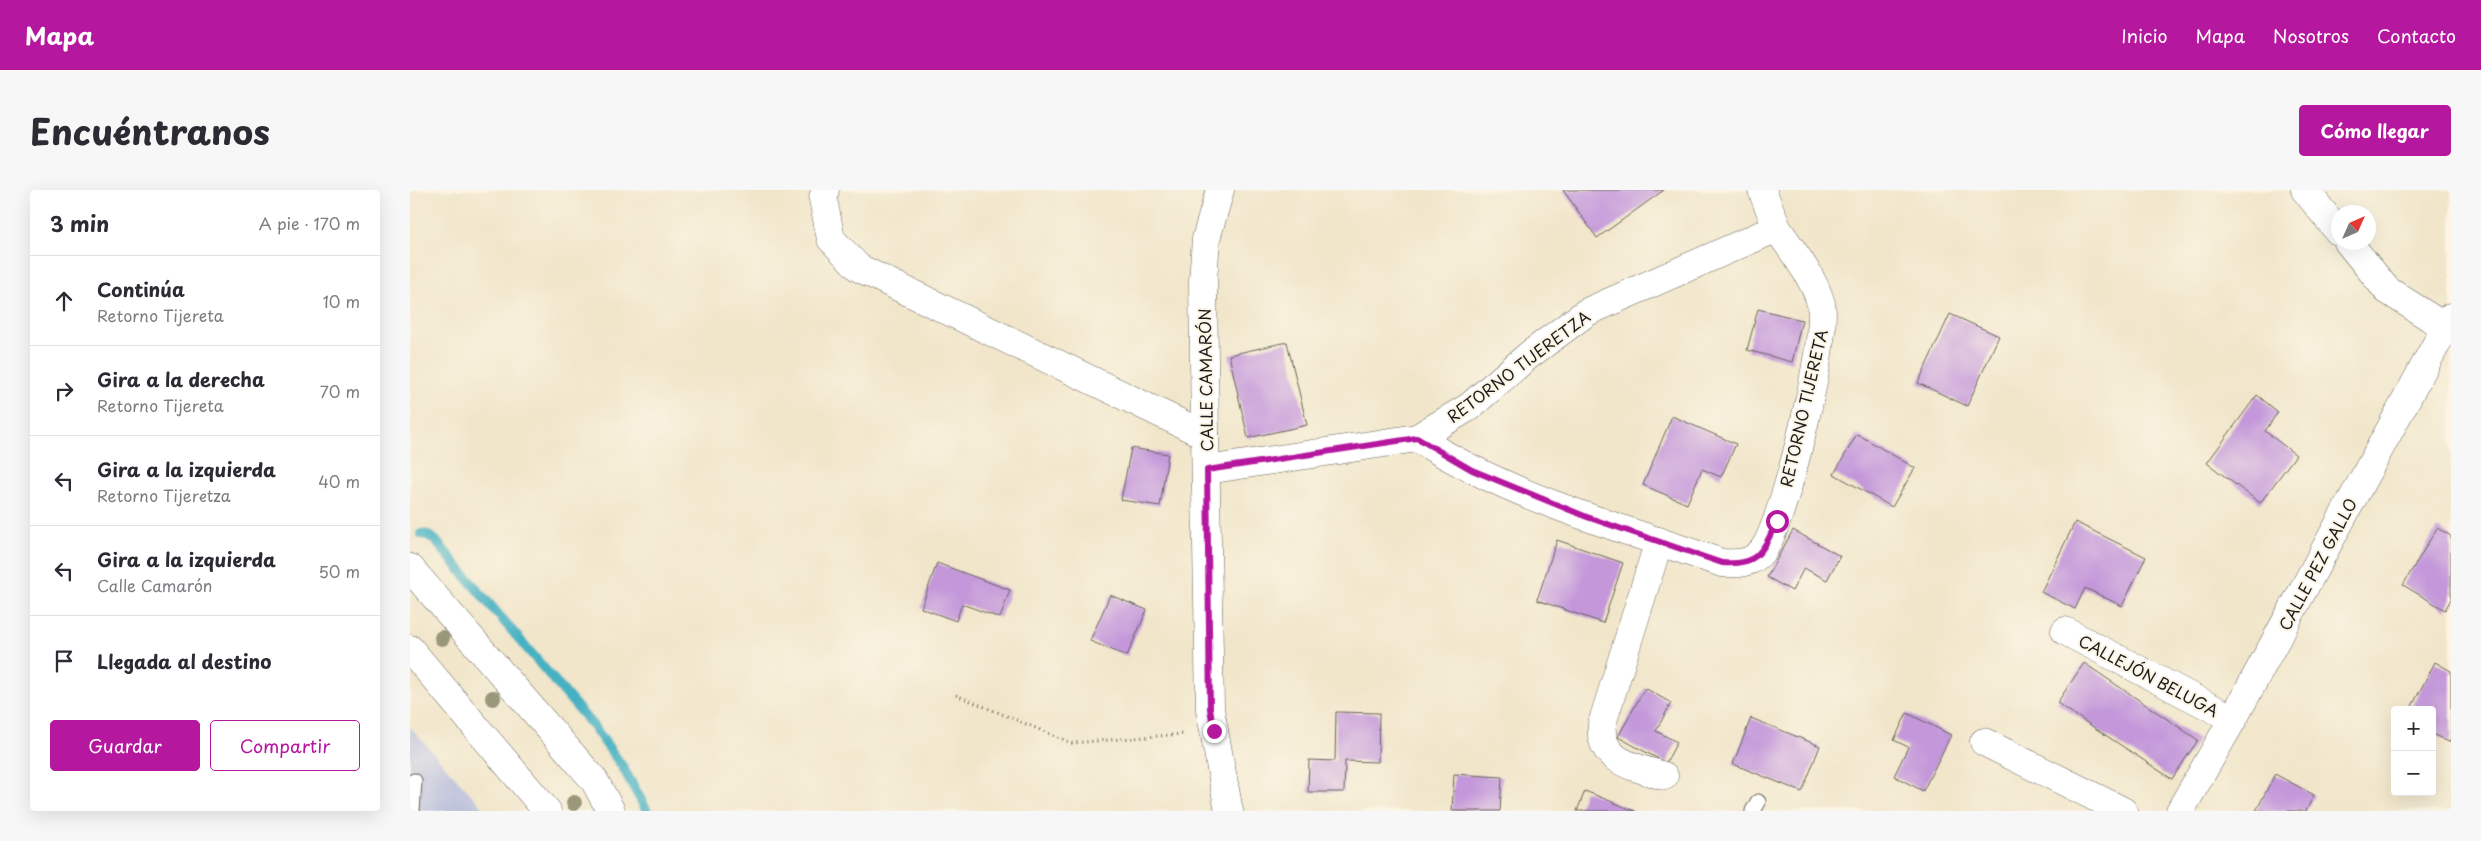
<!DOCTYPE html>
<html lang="es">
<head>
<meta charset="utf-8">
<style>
  body { margin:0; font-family:"Playpen Sans",sans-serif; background:#f7f7f7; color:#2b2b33 }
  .controls { position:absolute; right:15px; bottom:15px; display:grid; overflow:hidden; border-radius:5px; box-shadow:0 5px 20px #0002 }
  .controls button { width:45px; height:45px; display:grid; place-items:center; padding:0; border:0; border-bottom:1px solid #e1e1e2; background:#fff; color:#2b2b33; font:25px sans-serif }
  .compass { position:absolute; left:1921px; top:15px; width:45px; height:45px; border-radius:50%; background:#fff; box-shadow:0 5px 20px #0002; rotate:45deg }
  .stop { position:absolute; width:15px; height:15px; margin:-11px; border:4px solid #b5179e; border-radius:50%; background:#fff }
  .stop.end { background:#b5179e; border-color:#fff; box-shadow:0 1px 5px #0008 }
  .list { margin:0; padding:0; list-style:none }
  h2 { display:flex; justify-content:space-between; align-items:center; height:65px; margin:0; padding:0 20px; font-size:21px }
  h2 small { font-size:16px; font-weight:400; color:#7c7c81 }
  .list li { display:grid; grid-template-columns:32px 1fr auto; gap:15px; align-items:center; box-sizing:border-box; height:90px; padding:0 20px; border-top:1px solid #e1e1e2 }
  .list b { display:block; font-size:19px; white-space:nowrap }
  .list p { margin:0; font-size:16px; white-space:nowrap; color:#7c7c81 }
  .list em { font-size:16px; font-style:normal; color:#7c7c81 }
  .actions { display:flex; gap:10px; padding:15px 20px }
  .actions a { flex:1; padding:11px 0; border:1px solid #b5179e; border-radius:5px; text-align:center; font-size:18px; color:#b5179e }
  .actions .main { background:#b5179e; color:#fff }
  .icon { flex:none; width:28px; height:28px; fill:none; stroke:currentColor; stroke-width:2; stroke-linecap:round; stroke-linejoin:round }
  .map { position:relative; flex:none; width:2041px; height:621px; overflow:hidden; border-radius:5px }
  header { display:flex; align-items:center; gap:30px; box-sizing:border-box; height:70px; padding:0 25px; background:#b5179e; color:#fff }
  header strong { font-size:24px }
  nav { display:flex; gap:28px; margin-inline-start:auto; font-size:18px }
  .intro { display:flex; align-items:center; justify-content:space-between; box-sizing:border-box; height:120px; padding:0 30px }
  h1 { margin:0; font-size:35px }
  .button { padding:12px 22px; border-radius:5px; background:#b5179e; color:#fff; font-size:18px; font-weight:700 }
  main { display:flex; gap:30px; padding:0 30px }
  aside { flex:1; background:#fff; border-radius:5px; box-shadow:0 5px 20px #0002 }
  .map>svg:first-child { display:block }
  .industrial { fill:#bec3dd }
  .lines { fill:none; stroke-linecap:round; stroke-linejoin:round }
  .stream { stroke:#45b1c2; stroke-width:10 }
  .building { fill:#c397da }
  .service-casing { stroke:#676359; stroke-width:17 }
  .minor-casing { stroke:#676359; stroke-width:29 }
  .tertiary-casing { stroke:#676359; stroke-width:29 }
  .path { stroke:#676359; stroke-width:3; stroke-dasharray:1 4; stroke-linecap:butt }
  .service { stroke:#fff; stroke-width:15 }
  .minor { stroke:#fff; stroke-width:28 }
  .tertiary { stroke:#fff; stroke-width:28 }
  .tree { fill:#9a987a }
  .route { stroke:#b5179e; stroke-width:6 }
  .labels { text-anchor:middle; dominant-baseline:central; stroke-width:4; stroke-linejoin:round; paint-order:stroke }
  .street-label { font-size:16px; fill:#1c1c1c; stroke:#fcf5e5 }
</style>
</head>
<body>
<header>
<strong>Mapa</strong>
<nav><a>Inicio</a><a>Mapa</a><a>Nosotros</a><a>Contacto</a></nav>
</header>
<div class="intro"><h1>Encuéntranos</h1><a class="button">Cómo llegar</a></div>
<main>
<aside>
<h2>3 min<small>A pie · 170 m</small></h2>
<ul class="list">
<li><svg class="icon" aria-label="ahead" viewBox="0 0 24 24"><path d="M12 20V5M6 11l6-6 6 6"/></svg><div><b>Continúa</b><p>Retorno Tijereta</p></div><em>10 m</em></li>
<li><svg class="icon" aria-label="right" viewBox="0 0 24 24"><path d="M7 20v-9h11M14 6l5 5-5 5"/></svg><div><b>Gira a la derecha</b><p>Retorno Tijereta</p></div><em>70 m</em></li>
<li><svg class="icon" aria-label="left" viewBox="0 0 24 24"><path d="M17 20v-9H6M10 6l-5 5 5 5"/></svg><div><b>Gira a la izquierda</b><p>Retorno Tijeretza</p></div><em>40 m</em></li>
<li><svg class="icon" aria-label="left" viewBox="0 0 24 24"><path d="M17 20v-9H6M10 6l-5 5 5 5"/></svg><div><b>Gira a la izquierda</b><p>Calle Camarón</p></div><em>50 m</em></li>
<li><svg class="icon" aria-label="arrive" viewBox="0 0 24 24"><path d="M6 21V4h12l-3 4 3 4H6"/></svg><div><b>Llegada al destino</b></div></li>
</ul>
<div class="actions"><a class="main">Guardar</a><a>Compartir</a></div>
</aside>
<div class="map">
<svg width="2041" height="621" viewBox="0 0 2041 621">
  <rect width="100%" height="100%" fill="#fcf5e5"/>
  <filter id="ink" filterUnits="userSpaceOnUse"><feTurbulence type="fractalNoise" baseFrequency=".02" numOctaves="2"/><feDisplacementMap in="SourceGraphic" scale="10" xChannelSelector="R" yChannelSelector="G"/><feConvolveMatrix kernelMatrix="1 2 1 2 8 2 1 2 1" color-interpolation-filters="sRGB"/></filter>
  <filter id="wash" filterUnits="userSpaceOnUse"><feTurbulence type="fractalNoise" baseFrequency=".0096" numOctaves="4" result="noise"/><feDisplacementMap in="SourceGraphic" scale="20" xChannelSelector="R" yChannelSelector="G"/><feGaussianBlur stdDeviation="1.12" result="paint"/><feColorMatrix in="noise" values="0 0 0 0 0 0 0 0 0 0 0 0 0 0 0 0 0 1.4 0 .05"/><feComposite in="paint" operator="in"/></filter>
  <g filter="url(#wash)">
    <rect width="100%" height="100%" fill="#f1e6ca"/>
    <polygon class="industrial" points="0,537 76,621 0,621"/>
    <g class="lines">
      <polyline class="stream" points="11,344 18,345 25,350 183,536 212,576 237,621"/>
    </g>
    <g id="blocks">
      <g class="building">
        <polygon points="1153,0 1254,0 1187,48"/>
        <polygon points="1348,119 1392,130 1382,172 1337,160"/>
        <polygon points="1540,124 1589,146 1557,216 1508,193"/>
        <polygon points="877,152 897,235 838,248 819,165"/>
        <polygon points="1847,205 1868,222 1855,241 1886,265 1850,313 1797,273"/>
        <polygon points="1262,226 1326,254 1311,287 1292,279 1277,314 1233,295"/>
        <polygon points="1447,244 1505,278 1482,317 1424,284"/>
        <polygon points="721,258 758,264 750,316 711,310"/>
        <polygon points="1665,332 1736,367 1712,416 1675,398 1665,419 1631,402"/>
        <polygon points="2027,338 2041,346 2041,409 2035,420 1993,395"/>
        <polygon points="1383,340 1430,366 1417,390 1394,378 1382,401 1357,387"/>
        <polygon points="1147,350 1213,373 1193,433 1127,410"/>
        <polygon points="527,373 600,400 590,428 552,414 546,431 511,418"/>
        <polygon points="700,405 737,420 717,466 680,451"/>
        <polygon points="2025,472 2041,481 2041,548 2039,552 2022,544 2022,520 2000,520"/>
        <polygon points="1674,473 1788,550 1762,589 1647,513"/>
        <polygon points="1235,498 1261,513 1246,541 1267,552 1256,573 1208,547"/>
        <polygon points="926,522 969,523 968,572 935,571 934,602 898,602 899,570 925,571"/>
        <polygon points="1497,523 1541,545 1513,601 1484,586 1498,557 1484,550"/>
        <polygon points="1341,528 1410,556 1392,602 1323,574"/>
        <polygon points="1044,584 1092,587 1090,621 1042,621"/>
        <polygon points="1865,584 1904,605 1896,621 1846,621"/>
        <polygon points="1175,601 1225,621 1167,621"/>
      </g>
    </g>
  </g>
  <g filter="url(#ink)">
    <use href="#blocks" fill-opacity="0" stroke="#676359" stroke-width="1"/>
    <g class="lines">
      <g class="service-casing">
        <g id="service">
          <polyline points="2,621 4,591"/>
          <polyline points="1343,621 1348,612"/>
        </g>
      </g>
      <g class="minor-casing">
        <g id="minor">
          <polyline points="415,0 413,9 421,49 449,78 795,245"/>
          <polyline points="810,0 796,49 793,91 795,245 800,519 819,621"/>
          <polyline points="1895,0 1928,41"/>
          <polyline points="1938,52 1977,100 2041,141"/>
          <path d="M1007,248C1100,307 1208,337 1312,373C1328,374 1342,374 1353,360C1374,333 1419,146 1411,114C1404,87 1382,61 1367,38"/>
          <polyline points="797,280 1007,248 1059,217 1119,165 1177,122 1367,38 1352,0"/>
          <path d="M1249,351L1192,534C1188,572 1225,577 1254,586"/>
          <polyline points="1655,441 1823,529"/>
          <polyline points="1574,552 1713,621"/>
          <polyline points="1770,621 1823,529 2041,127"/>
        </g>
      </g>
      <g class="tertiary-casing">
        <g id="tertiary">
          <polyline points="0,378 184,590 201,621"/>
          <polyline points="0,459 137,621"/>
        </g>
      </g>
      <polyline class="path" points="546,505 662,553 773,544"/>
      <use href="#service" class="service"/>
      <use href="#minor" class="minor"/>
      <use href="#tertiary" class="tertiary"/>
    </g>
    <g class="tree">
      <circle cx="32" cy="448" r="8"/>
      <circle cx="83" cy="508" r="8"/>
      <circle cx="164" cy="613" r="8"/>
    </g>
  </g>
  <g class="lines" filter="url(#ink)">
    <path class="route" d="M804,541L800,519L797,280L1007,248L1062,280L1177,327L1312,373C1348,376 1353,361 1367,331"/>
  </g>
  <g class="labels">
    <g class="street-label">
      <text transform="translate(1108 176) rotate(-37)">RETORNO TIJERETZA</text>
      <text transform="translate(795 190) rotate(-91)">CALLE CAMARÓN</text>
      <text transform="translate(1393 218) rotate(-77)">RETORNO TIJERETA</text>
      <text transform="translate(1907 374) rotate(-62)">CALLE PEZ GALLO</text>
      <text transform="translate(1739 485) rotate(28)">CALLEJÓN BELUGA</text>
    </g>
  </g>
</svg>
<div class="controls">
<button>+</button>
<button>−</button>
</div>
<svg class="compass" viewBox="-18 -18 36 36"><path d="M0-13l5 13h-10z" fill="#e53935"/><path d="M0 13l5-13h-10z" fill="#7c7c81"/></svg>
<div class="stop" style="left:1367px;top:331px"></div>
<div class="stop end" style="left:804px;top:541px"></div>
</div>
</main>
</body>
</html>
